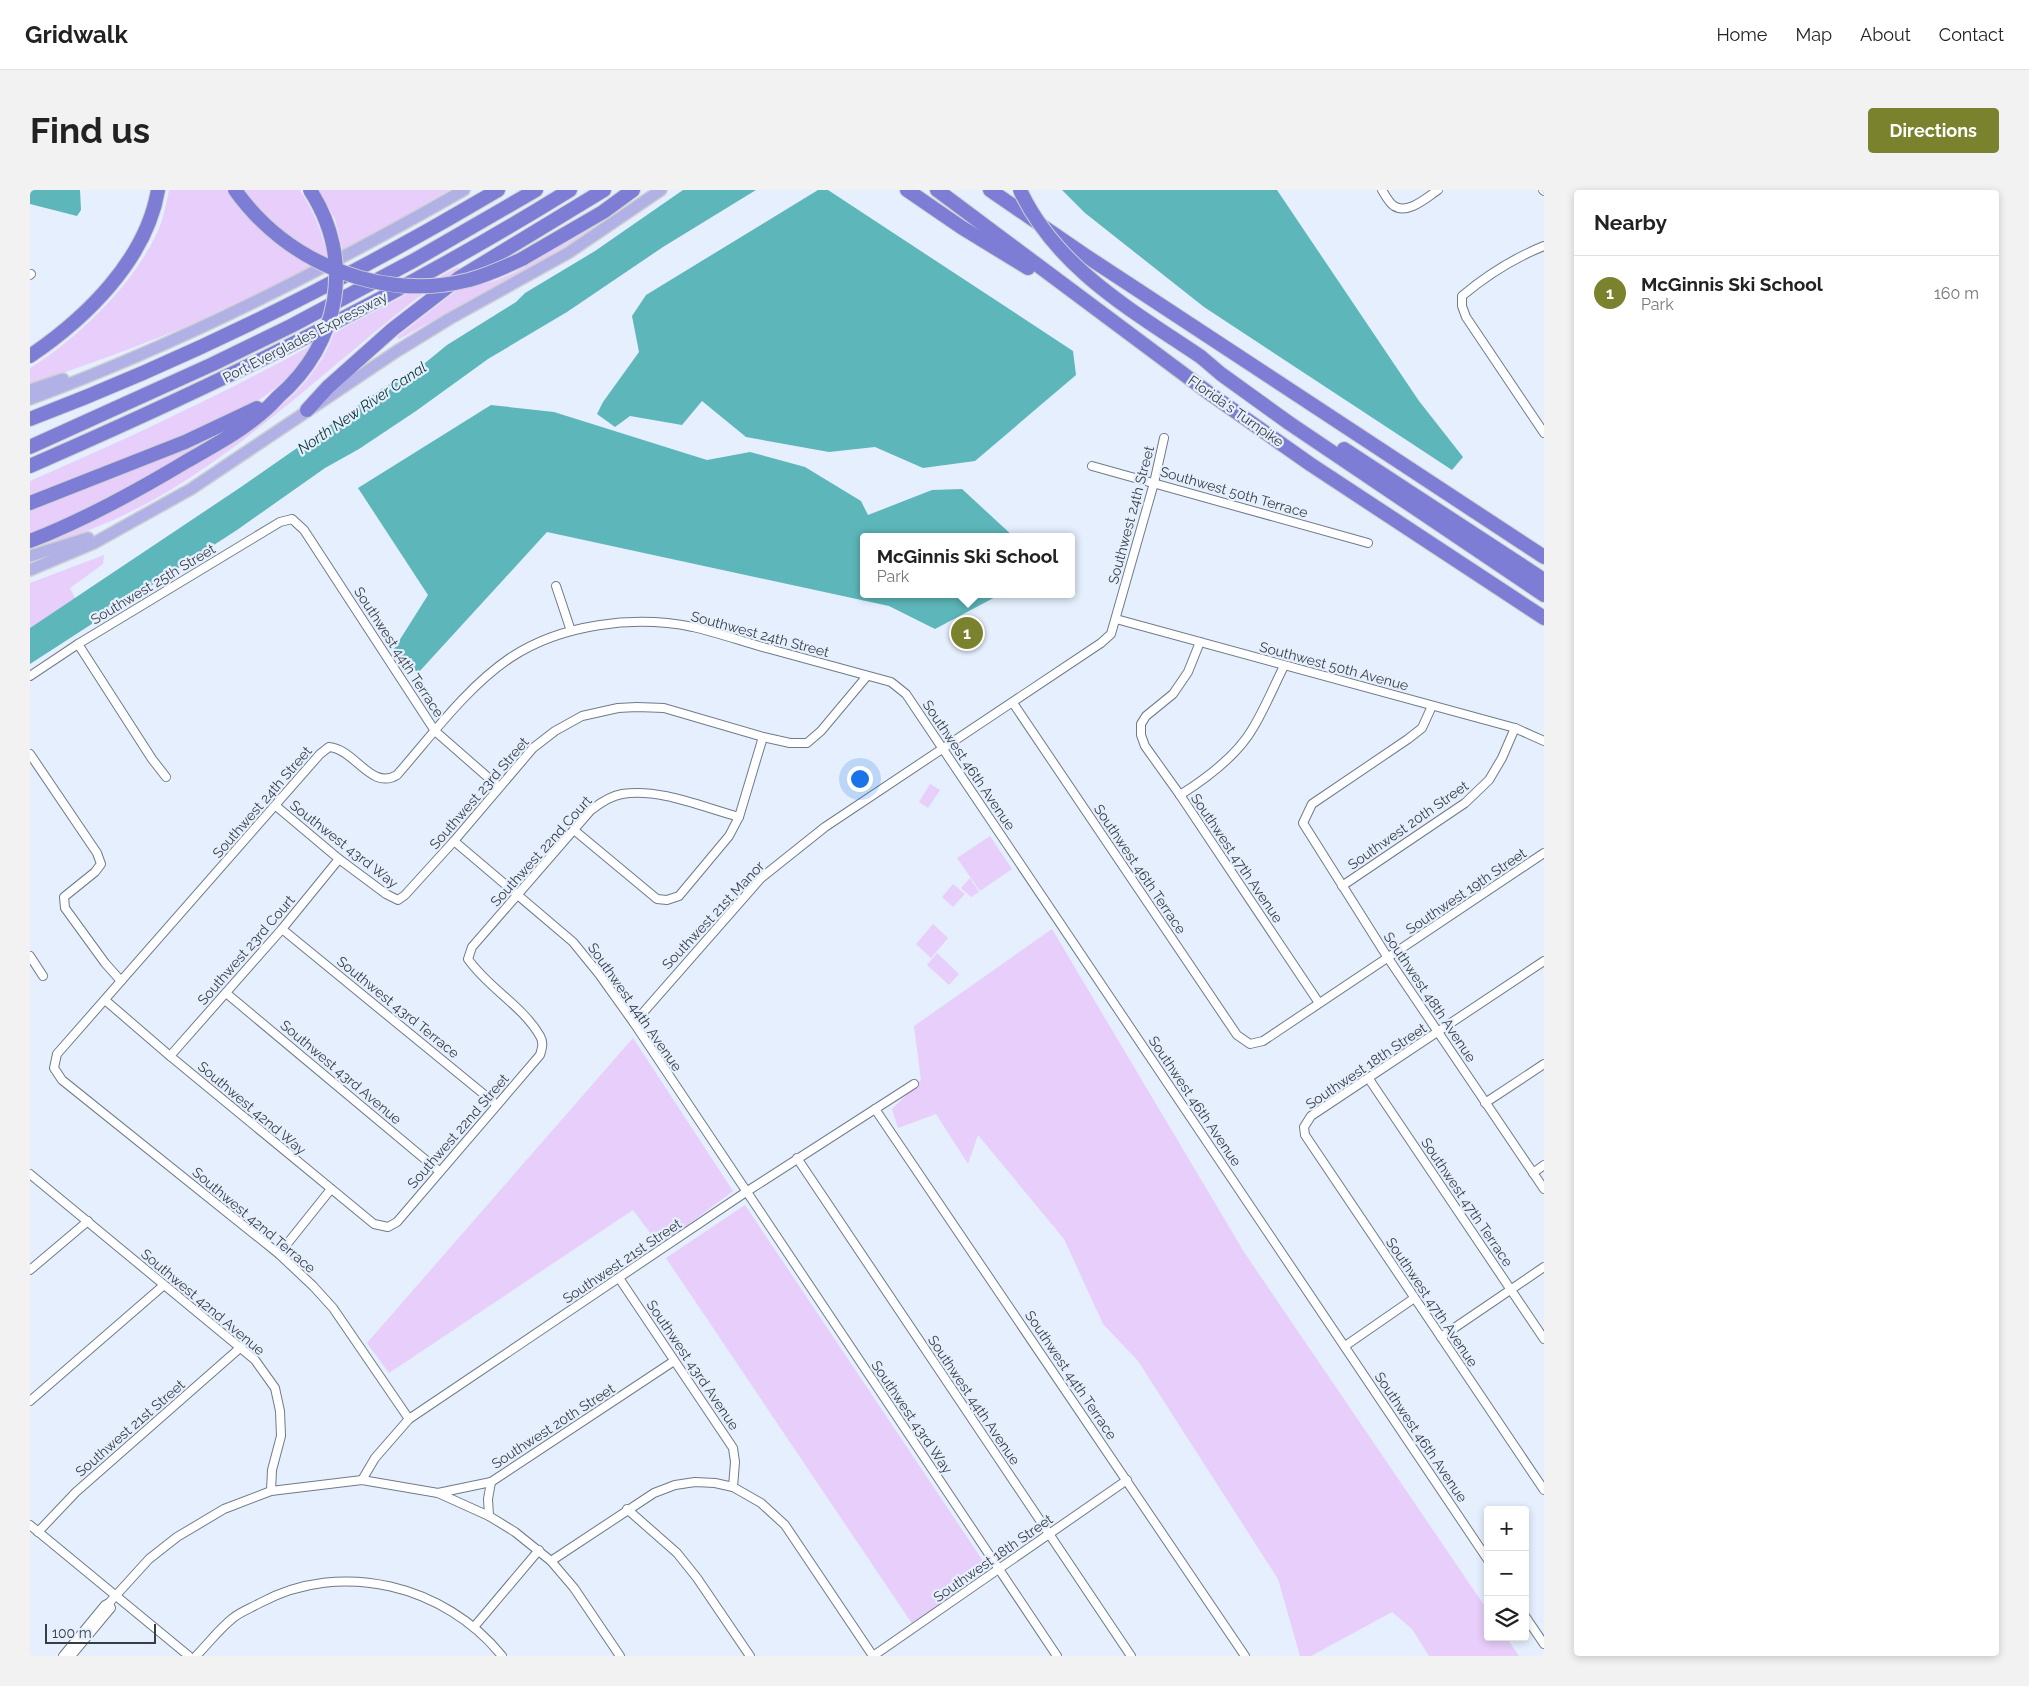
<!DOCTYPE html>
<html lang="en">
<head>
<meta charset="utf-8">
<style>
  body { margin:0; font-family:Raleway,sans-serif; background:#f2f2f2; color:#222 }
  .controls { position:absolute; right:15px; bottom:15px; display:grid; overflow:hidden; border-radius:5px; box-shadow:0 2px 8px #0003 }
  .controls button { width:45px; height:45px; display:grid; place-items:center; padding:0; border:0; border-bottom:1px solid #e0e0e0; background:#fff; color:#222; font:25px sans-serif }
  .scale { position:absolute; left:15px; bottom:12px; width:111px; box-sizing:border-box; padding-left:5px; border:2px solid #383d43; border-top:0; font-size:14px; line-height:18px; white-space:nowrap; color:#383d43; -webkit-text-stroke:4px #e5effd; paint-order:stroke }
  .you { position:absolute; left:829px; top:588px; width:18px; height:18px; margin:-12px; border:4px solid #fff; border-radius:50%; background:#1a73e8; box-shadow:0 0 0 8px #1a73e833 }
  .badge { display:grid; place-items:center; width:32px; height:32px; border-radius:50%; background:#7a822e; color:#fff; font-size:16px; font-weight:700 }
  .pin { position:absolute; translate:-50% -50%; border:2px solid #fff; box-shadow:0 1px 5px #0006 }
  .popup { position:absolute; left:830px; top:343px; width:215px; height:65px; box-sizing:border-box; display:grid; place-content:center; border-radius:5px; background:#fff; filter:drop-shadow(0 1px 4px #0005); font-size:16px; white-space:nowrap; color:#767676 }
  .popup b { font-size:19px; color:#222 }
  .popup::after { content:''; position:absolute; left:50%; top:100%; margin-left:-10px; border:10px solid transparent; border-top-color:#fff }
  .list { margin:0; padding:0; list-style:none }
  h2 { display:flex; justify-content:space-between; align-items:center; height:65px; margin:0; padding:0 20px; font-size:21px }
  h2 small { font-size:16px; font-weight:400; color:#767676 }
  .list li { display:grid; grid-template-columns:32px 1fr auto; gap:15px; align-items:center; box-sizing:border-box; height:75px; padding:0 20px; border-top:1px solid #e0e0e0 }
  .list b { display:block; font-size:19px; white-space:nowrap }
  .list p { margin:0; font-size:16px; white-space:nowrap; color:#767676 }
  .list em { font-size:16px; font-style:normal; color:#767676 }
  .icon { flex:none; width:28px; height:28px; fill:none; stroke:currentColor; stroke-width:2; stroke-linecap:round; stroke-linejoin:round }
  .map { position:relative; flex:none; width:1514px; height:1466px; overflow:hidden; border-radius:5px }
  header { display:flex; align-items:center; gap:30px; box-sizing:border-box; height:70px; padding:0 25px; background:#fff; border-bottom:1px solid #e0e0e0 }
  header strong { font-size:24px }
  nav { display:flex; gap:28px; margin-inline-start:auto; font-size:18px }
  .intro { display:flex; align-items:center; justify-content:space-between; box-sizing:border-box; height:120px; padding:0 30px }
  h1 { margin:0; font-size:35px }
  .button { padding:12px 22px; border-radius:5px; background:#7a822e; color:#fff; font-size:18px; font-weight:700 }
  main { display:flex; gap:30px; padding:0 30px }
  aside { flex:1; background:#fff; border-radius:5px; box-shadow:0 2px 8px #0003 }
  .map>svg:first-child { display:block }
  .green { fill:#e8cefb }
  .water { fill:#5db7ba }
  .lines { fill:none; stroke-linecap:round; stroke-linejoin:round }
  .minor-casing { stroke:#707b8a; stroke-width:10 }
  .primary-casing { stroke:#cfd0d2; stroke-width:14 }
  .motorway-casing { stroke:#cfd0d2; stroke-width:16 }
  .minor { stroke:#fff; stroke-width:8 }
  .primary { stroke:#b2b1e6; stroke-width:11 }
  .motorway { stroke:#7e7dd5; stroke-width:14 }
  .motorway-bridge-casing { stroke:#cfd0d2; stroke-width:16; stroke-linecap:butt }
  .motorway-bridge { stroke:#7e7dd5; stroke-width:14 }
  .labels { text-anchor:middle; dominant-baseline:central; stroke-width:4.5; stroke-linejoin:round; paint-order:stroke }
  .street-label { font-size:14px; fill:#383d43; stroke:#e5effd }
  .water-label { font-size:15px; font-style:italic; fill:#0b3839; stroke:#e5effd }
</style>
</head>
<body>
<header>
<strong>Gridwalk</strong>
<nav><a>Home</a><a>Map</a><a>About</a><a>Contact</a></nav>
</header>
<div class="intro"><h1>Find us</h1><a class="button">Directions</a></div>
<main>
<div class="map">
<svg width="1514" height="1466" viewBox="0 0 1514 1466">
  <rect width="100%" height="100%" fill="#e5effd"/>
  <g class="green">
    <path d="M139,0H270C284,22 293,44 298,69L156,137L94,161L0,195V178C49,148 113,86 132,30C135,20 137,10 139,0Z"/>
    <polygon points="289,0 419,0 313,62 305,29"/>
    <polygon points="572,32 541,53 483,87 369,149 367,147 426,101 467,90 485,82"/>
    <path d="M428,77L429,79C388,105 352,136 315,167C245,225 176,286 94,325C64,339 33,351 1,357C70,331 126,297 188,258C214,241 242,225 265,203C282,186 296,166 304,143Z"/>
    <path d="M282,155C246,217 182,234 120,259C80,275 40,291 0,306V291C97,249 189,206 282,155Z"/>
    <polygon points="185,242 188,247 98,300 0,346 0,320 54,300"/>
    <polygon points="74,365 73,374 40,398 45,408 0,438 0,393"/>
    <polygon points="900,594 910,600 898,618 889,612"/>
    <polygon points="960,646 982,679 950,701 927,668"/>
    <polygon points="940,688 949,702 941,707 931,698"/>
    <polygon points="923,694 935,704 923,717 912,707"/>
    <polygon points="903,734 918,748 901,768 886,754"/>
    <polygon points="1022,739 1214,1062 1458,1421 1458,1447 1476,1447 1489,1466 1399,1466 1382,1439 1362,1422 1281,1466 1270,1466 1248,1389 1108,1171 1073,1134 1034,1049 948,945 938,974 906,924 868,938 862,919 891,890 884,836"/>
    <polygon points="907,763 929,784 919,795 897,775"/>
    <polygon points="603,848 703,1001 630,1056 603,1020 359,1183 337,1153"/>
    <polygon points="715,1015 955,1374 954,1382 883,1435 636,1068"/>
  </g>
  <g class="water">
    <polygon points="0,0 50,0 51,20 47,26 0,14"/>
    <polygon points="653,0 726,0 633,57 537,122 458,169 386,221 329,259 295,278 207,340 0,474 0,438 211,297 353,198 395,173 417,155 486,112 495,103 565,61"/>
    <polygon points="788,0 798,0 1043,161 1046,185 945,271 893,278 845,257 799,262 716,247 672,211 652,235 600,226 585,237 567,224 573,212 609,162 602,126 616,105"/>
    <polygon points="1032,0 1247,0 1389,211 1433,267 1422,280 1174,117 1055,23"/>
    <polygon points="461,215 524,222 677,270 720,262 775,277 831,311 838,325 902,300 932,299 984,347 833,347 833,404 971,404 905,439 859,416 517,342 388,483 364,459 398,405 328,298"/>
  </g>
  <g class="lines">
    <g class="minor-casing">
      <g id="minor">
        <path d="M1352,0C1355,5 1359,13 1364,16C1378,25 1397,7 1408,0"/>
        <polyline points="1513,0 1514,1"/>
        <path d="M1514,56C1484,68 1457,85 1432,106V116L1436,127L1514,243"/>
        <polyline points="0,85 1,84"/>
        <polyline points="1062,276 1338,353"/>
        <polyline points="526,396 541,441"/>
        <polyline points="1086,429 1485,538 1514,551"/>
        <polyline points="1170,452 1158,482 1143,504 1116,526 1111,534 1111,545 1115,556 1150,605 1289,813"/>
        <polyline points="48,454 122,569 136,587"/>
        <polyline points="0,486 48,454 250,332 262,329 274,340 405,541 469,597"/>
        <polyline points="983,513 1207,845 1220,854 1233,851 1514,663"/>
        <polyline points="1402,516 1392,538 1378,549 1282,614 1273,633 1358,768 1514,999"/>
        <polyline points="0,564 67,663 71,674 65,682 34,707 35,718 75,773 91,791"/>
        <path d="M1150,605C1177,588 1207,566 1223,538C1235,518 1244,496 1254,476"/>
        <polyline points="246,616 309,669 356,704 368,710 375,705 424,651 503,558 525,541 552,526 588,518 607,517 634,518 733,547 760,553 777,553 791,541 837,486"/>
        <polyline points="544,640 627,709 637,710 649,706 699,646 709,627 733,547"/>
        <polyline points="424,651 543,752 569,784 604,833 1027,1466"/>
        <polyline points="1312,696 1435,613 1459,590 1472,568 1485,538"/>
        <polyline points="252,739 467,915"/>
        <polyline points="0,766 13,786"/>
        <path d="M1514,771L1281,926L1274,937L1275,945C1354,1064 1434,1182 1514,1300"/>
        <polyline points="196,803 409,981"/>
        <path d="M75,810L140,866L344,1034L358,1037L367,1032L510,865C512,858 514,853 510,846C492,815 458,798 438,769L442,757L561,620C570,613 580,606 592,604C630,598 672,617 709,627"/>
        <polyline points="604,833 731,688 795,637 1071,453 1081,444 1124,293 1134,248"/>
        <polyline points="140,866 252,739 309,669"/>
        <polyline points="1339,889 1514,1149"/>
        <polyline points="1455,913 1514,874"/>
        <polyline points="845,919 1215,1466"/>
        <polyline points="767,968 1101,1466"/>
        <polyline points="1503,983 1514,975"/>
        <polyline points="0,984 225,1170 245,1198 250,1221 251,1246 242,1280 241,1301"/>
        <polyline points="249,1064 301,999"/>
        <polyline points="0,1080 58,1031"/>
        <polyline points="589,1088 703,1258 705,1272 703,1297 731,1313 755,1335 843,1466"/>
        <polyline points="1411,1147 1514,1077"/>
        <polyline points="1315,1156 1383,1109"/>
        <polyline points="0,1211 134,1095"/>
        <path d="M379,1229L303,1118L283,1096L249,1064L32,890L24,878L27,864L290,564L299,557C325,559 341,601 367,585C402,545 436,498 480,468C531,434 604,425 663,437C689,443 714,452 740,459C780,470 820,481 861,492L876,504L1458,1370"/>
        <polyline points="332,1290 345,1268 379,1229 716,1002 884,894"/>
        <polyline points="408,1303 461,1292 644,1171"/>
        <polyline points="597,1319 647,1363 667,1388 720,1466"/>
        <polyline points="459,1326 458,1309 461,1292"/>
        <polyline points="0,1335 159,1466"/>
        <polyline points="8,1342 46,1302 211,1157"/>
        <polyline points="521,1371 624,1303 645,1295 665,1292 685,1293 703,1297"/>
        <polyline points="1495,1426 1514,1454"/>
        <polyline points="444,1437 509,1360"/>
        <polyline points="33,1466 75,1415 79,1413 119,1369 147,1347 194,1319 241,1301 332,1290 408,1303 459,1326 485,1342 521,1371 544,1398 590,1466"/>
        <polyline points="41,1466 81,1418 79,1413"/>
        <path d="M166,1466C178,1454 189,1439 203,1428C210,1422 221,1418 230,1413C311,1369 415,1395 472,1466"/>
        <polyline points="843,1466 1097,1290"/>
      </g>
    </g>
    <g class="primary-casing">
      <g id="primary">
        <polyline points="0,200 33,189"/>
        <path d="M0,209C151,153 294,80 434,0"/>
        <polyline points="0,366 58,348"/>
        <polyline points="0,380 64,353 161,299 367,161 419,129 538,63 631,0"/>
      </g>
    </g>
    <g class="motorway-casing">
      <g id="motorway">
        <polyline points="877,0 931,37 998,78"/>
        <polyline points="907,0 1179,203 1280,274 1514,428"/>
        <polyline points="960,0 1056,66 1514,367"/>
        <polyline points="492,69 573,22 603,0"/>
        <path d="M0,166C56,128 116,70 128,0"/>
        <polyline points="1171,167 1191,184 1259,233 1514,405"/>
        <polyline points="277,220 298,197 363,139 429,88 574,0"/>
        <path d="M0,229C163,167 318,89 468,0"/>
        <polyline points="0,257 183,174 261,136 383,71 506,0"/>
        <polyline points="1314,259 1514,390"/>
        <path d="M0,276C186,195 367,107 540,0"/>
        <polyline points="0,313 155,252 227,218"/>
        <path d="M0,351C55,330 107,301 157,271C190,252 223,235 248,207"/>
      </g>
    </g>
    <use href="#minor" class="minor"/>
    <use href="#primary" class="primary"/>
    <use href="#motorway" class="motorway"/>
    <g class="motorway-bridge-casing">
      <g id="motorway-bridge">
        <path d="M205,0C257,73 351,112 439,90C457,85 475,77 492,69"/>
        <path d="M990,0C1026,78 1103,121 1171,167"/>
        <path d="M248,207C310,153 325,70 280,0"/>
      </g>
    </g>
    <use href="#motorway-bridge" class="motorway-bridge"/>
  </g>
  <g class="labels">
    <g class="street-label">
      <text transform="translate(275 147) rotate(-27)">Port Everglades Expressway</text>
      <text transform="translate(1206 221) rotate(35)">Florida's Turnpike</text>
      <text transform="translate(1204 302) rotate(16)">Southwest 50th Terrace</text>
      <text transform="translate(1101 325) rotate(-75)">Southwest 24th Street</text>
      <text transform="translate(123 394) rotate(-31)">Southwest 25th Street</text>
      <text transform="translate(730 444) rotate(15)">Southwest 24th Street</text>
      <text transform="translate(369 462) rotate(57)">Southwest 44th Terrace</text>
      <text transform="translate(1304 476) rotate(15)">Southwest 50th Avenue</text>
      <text transform="translate(939 575) rotate(56)">Southwest 46th Avenue</text>
      <text transform="translate(449 603) rotate(-49)">Southwest 23rd Street</text>
      <text transform="translate(232 612) rotate(-49)">Southwest 24th Street</text>
      <text transform="translate(1378 635) rotate(-35)">Southwest 20th Street</text>
      <text transform="translate(314 654) rotate(38)">Southwest 43rd Way</text>
      <text transform="translate(511 661) rotate(-48)">Southwest 22nd Court</text>
      <text transform="translate(1207 668) rotate(56)">Southwest 47th Avenue</text>
      <text transform="translate(1110 679) rotate(56)">Southwest 46th Terrace</text>
      <text transform="translate(1436 701) rotate(-34)">Southwest 19th Street</text>
      <text transform="translate(683 725) rotate(-47)">Southwest 21st Manor</text>
      <text transform="translate(216 760) rotate(-49)">Southwest 23rd Court</text>
      <text transform="translate(1400 807) rotate(56)">Southwest 48th Avenue</text>
      <text transform="translate(368 817) rotate(39)">Southwest 43rd Terrace</text>
      <text transform="translate(605 817) rotate(55)">Southwest 44th Avenue</text>
      <text transform="translate(1336 876) rotate(-34)">Southwest 18th Street</text>
      <text transform="translate(311 882) rotate(40)">Southwest 43rd Avenue</text>
      <text transform="translate(1165 911) rotate(56)">Southwest 46th Avenue</text>
      <text transform="translate(222 918) rotate(40)">Southwest 42nd Way</text>
      <text transform="translate(428 941) rotate(-49)">Southwest 22nd Street</text>
      <text transform="translate(1437 1012) rotate(56)">Southwest 47th Terrace</text>
      <text transform="translate(224 1030) rotate(40)">Southwest 42nd Terrace</text>
      <text transform="translate(592 1071) rotate(-34)">Southwest 21st Street</text>
      <text transform="translate(173 1112) rotate(40)">Southwest 42nd Avenue</text>
      <text transform="translate(1402 1112) rotate(56)">Southwest 47th Avenue</text>
      <text transform="translate(663 1175) rotate(56)">Southwest 43rd Avenue</text>
      <text transform="translate(1041 1185) rotate(56)">Southwest 44th Terrace</text>
      <text transform="translate(944 1210) rotate(56)">Southwest 44th Avenue</text>
      <text transform="translate(882 1227) rotate(56)">Southwest 43rd Way</text>
      <text transform="translate(523 1236) rotate(-33)">Southwest 20th Street</text>
      <text transform="translate(100 1238) rotate(-41)">Southwest 21st Street</text>
      <text transform="translate(1391 1247) rotate(56)">Southwest 46th Avenue</text>
      <text transform="translate(963 1368) rotate(-35)">Southwest 18th Street</text>
    </g>
    <g class="water-label">
      <text transform="translate(332 218) rotate(-34)">North New River Canal</text>
    </g>
  </g>
</svg>
<div class="controls">
<button>+</button>
<button>−</button>
<button><svg class="icon" aria-label="layers" viewBox="0 0 24 24"><path d="M12 4l9 5-9 5-9-5zM3 14l9 5 9-5"/></svg></button>
</div>
<div class="scale">100 m</div>
<div class="you"></div>
<div class="pin badge" style="left:937px;top:443px">1</div>
<div class="popup"><b>McGinnis Ski School</b>Park</div>
</div>
<aside>
<h2>Nearby<small></small></h2>
<ul class="list">
<li><span class="badge">1</span><div><b>McGinnis Ski School</b><p>Park</p></div><em>160 m</em></li>
</ul>
</aside>
</main>
</body>
</html>
